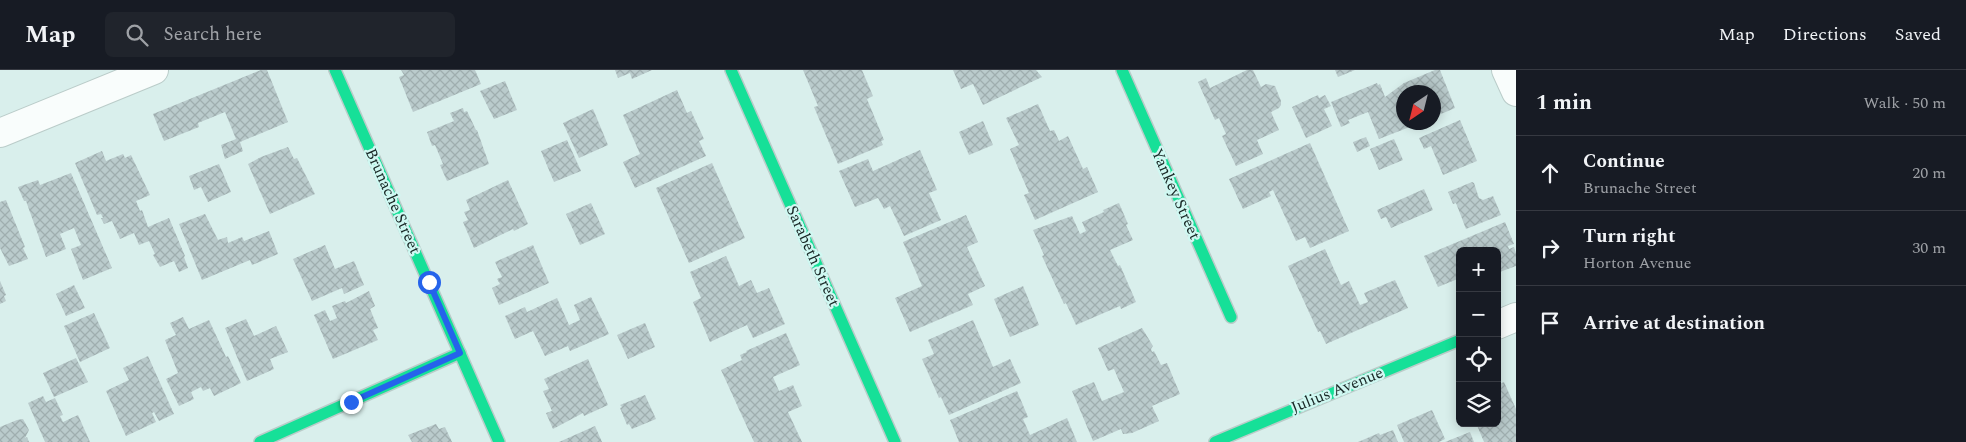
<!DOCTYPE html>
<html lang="en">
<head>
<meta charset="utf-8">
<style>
  body { margin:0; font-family:Spectral,serif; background:#20242c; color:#f1f3f6 }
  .controls { position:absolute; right:15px; bottom:15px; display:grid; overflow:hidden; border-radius:8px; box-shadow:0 2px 12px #0003 }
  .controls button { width:45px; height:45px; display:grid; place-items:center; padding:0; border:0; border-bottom:1px solid #363941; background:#171b24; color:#f1f3f6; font:25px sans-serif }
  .compass { position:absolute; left:1396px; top:15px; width:45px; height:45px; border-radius:50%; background:#171b24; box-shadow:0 2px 12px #0003; rotate:215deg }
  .stop { position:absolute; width:15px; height:15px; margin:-11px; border:4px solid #2563eb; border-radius:50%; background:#fff }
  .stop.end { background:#2563eb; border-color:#fff; box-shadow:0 1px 5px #0008 }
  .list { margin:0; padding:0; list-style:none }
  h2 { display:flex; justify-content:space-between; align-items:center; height:65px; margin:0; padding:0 20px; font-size:21px }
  h2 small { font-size:16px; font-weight:400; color:#9ea1a6 }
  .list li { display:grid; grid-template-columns:32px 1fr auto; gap:15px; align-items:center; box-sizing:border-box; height:75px; padding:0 20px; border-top:1px solid #363941 }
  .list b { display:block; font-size:19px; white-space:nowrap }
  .list p { margin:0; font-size:16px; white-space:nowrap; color:#9ea1a6 }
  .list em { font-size:16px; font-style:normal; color:#9ea1a6 }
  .icon { flex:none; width:28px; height:28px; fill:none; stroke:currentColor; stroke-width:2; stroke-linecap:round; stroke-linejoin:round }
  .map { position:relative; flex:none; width:1516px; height:372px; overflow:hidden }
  header { display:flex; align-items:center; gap:30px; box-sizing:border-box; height:70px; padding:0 25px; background:#171b24; border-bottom:1px solid #363941 }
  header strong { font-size:24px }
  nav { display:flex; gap:28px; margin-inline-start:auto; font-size:18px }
  .search { width:350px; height:45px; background:#20242c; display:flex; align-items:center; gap:12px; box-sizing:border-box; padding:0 18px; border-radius:8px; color:#9ea1a6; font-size:19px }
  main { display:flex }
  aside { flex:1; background:#171b24 }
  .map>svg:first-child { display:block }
  .building { fill:url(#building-cross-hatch) }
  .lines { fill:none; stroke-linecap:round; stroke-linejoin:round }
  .street-casing { stroke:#baccc9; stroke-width:30 }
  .fast-casing { stroke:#baccc9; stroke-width:14 }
  .street { stroke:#f9fdfc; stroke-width:28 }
  .fast { stroke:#16e098; stroke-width:11 }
  .route { stroke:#2563eb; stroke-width:6 }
  .labels { text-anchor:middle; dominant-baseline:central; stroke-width:4.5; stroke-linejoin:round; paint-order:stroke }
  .street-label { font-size:16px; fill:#182725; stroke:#d0f8f2 }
</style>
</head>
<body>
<header>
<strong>Map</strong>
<div class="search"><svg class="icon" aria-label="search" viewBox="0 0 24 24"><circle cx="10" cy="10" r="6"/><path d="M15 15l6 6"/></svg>Search here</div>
<nav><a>Map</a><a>Directions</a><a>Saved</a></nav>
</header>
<main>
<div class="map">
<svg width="1516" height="372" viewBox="0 0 1516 372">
  <defs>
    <pattern id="building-cross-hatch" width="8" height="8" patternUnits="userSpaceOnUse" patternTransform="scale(1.25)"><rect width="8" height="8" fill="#bacbcc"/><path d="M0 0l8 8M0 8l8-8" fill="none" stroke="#9faeaf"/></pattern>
  </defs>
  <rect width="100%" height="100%" fill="#d9efec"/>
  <g class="building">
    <polygon points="261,0 267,0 288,52 240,72 243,81 225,89 221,75 236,69 225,42 198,53 199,57 164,71 153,44"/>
    <polygon points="401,0 475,0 481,14 413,42 399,7 404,5"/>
    <polygon points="615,0 652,0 632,9 630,3 618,8"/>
    <polygon points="803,0 862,0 873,26 867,29 884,70 881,71 883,75 838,94 814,37 818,36"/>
    <polygon points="953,0 1036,0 1042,7 983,35 973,14 961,19"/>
    <polygon points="1247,0 1253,0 1261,17 1266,14 1275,16 1281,31 1281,35 1279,38 1271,42 1279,60 1257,70 1263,84 1236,96 1222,66 1226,64 1219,48 1215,50 1198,12 1206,8 1210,18"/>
    <polygon points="1335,0 1355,0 1338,7"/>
    <polygon points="1435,0 1440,0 1455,38 1434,47 1434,22 1404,22 1404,52 1420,53 1379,69 1368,42 1348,50 1350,53 1341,57 1331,32 1377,13 1378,15 1380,14 1385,27 1404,13"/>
    <polygon points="505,11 517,40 494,49 480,21"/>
    <polygon points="677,20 687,43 691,41 704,69 699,71 706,86 635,118 623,92 640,84 623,45"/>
    <polygon points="1318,25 1319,28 1325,25 1331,36 1324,39 1332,56 1306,68 1292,37"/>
    <polygon points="1038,34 1050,61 1054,60 1059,71 1068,66 1083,99 1087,97 1098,122 1035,150 1024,125 1029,123 1010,79 1019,75 1006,48"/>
    <polygon points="463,38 464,42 467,41 476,60 477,60 489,94 447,111 440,95 443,94 435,75 432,76 427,62 454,51 450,43"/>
    <polygon points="593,39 608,75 579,88 563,53"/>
    <polygon points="1460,50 1477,91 1443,105 1431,76 1424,79 1419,68"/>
    <polygon points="983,51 993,75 969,85 959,62"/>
    <polygon points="1366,67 1370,76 1357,82 1353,72"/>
    <polygon points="1394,69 1403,90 1379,100 1370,79"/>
    <polygon points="567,70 581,101 554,112 541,81"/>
    <polygon points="1310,73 1349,161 1310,178 1305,167 1296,171 1273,120 1269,122 1271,126 1243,139 1229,109"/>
    <polygon points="288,77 294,89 297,88 315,124 270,144 248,94 261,87"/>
    <polygon points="920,80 937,120 929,123 941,150 904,166 890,136 884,139 878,128 855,137 839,101 868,89 873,101"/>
    <polygon points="102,81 106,91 123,84 125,88 131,85 150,125 136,131 140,141 142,140 148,157 169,148 185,186 184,187 188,198 179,202 174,191 160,197 153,185 155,184 149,171 139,175 134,163 120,169 112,151 104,154 101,148 103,148 101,144 97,145 75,93"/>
    <polygon points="712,93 745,168 689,193 656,118"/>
    <polygon points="219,94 231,122 208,132 201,117 194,120 189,106"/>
    <polygon points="71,103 112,198 83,210 71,179 81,175 74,158 60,164 66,179 46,187 26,131 24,131 18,117 38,110 40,115"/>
    <polygon points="508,110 528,154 514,161 513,159 474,178 463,152 468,150 464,142 470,140 466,130"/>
    <polygon points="1472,112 1474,113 1479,128 1483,130 1493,126 1501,145 1466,159 1456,133 1453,134 1448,122"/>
    <polygon points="1424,119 1433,140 1391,158 1386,147 1381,149 1377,140"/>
    <polygon points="6,130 25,177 23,178 28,189 9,196 0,178 0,132"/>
    <polygon points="591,133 605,164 580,175 566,144"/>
    <polygon points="1119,133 1128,154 1126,155 1133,170 1110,180 1118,196 1120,195 1136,232 1121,239 1120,236 1076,255 1066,233 1064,234 1042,186 1044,185 1033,160 1072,146 1080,164 1086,161 1082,152 1104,142 1103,140"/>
    <polygon points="205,144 218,170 227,167 228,173 242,167 244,171 269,161 278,184 252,195 250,190 202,210 179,154"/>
    <polygon points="966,145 978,172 967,177 985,216 968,224 973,235 910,262 895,228 922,216 903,172"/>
    <polygon points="1505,152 1514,174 1508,176 1509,179 1514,177 1516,183 1516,196 1497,203 1497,181 1460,181 1460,208 1438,217 1424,186"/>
    <polygon points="325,175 335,199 354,191 364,215 344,224 342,218 312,231 293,189"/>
    <polygon points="533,175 549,213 499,235 492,218 500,214 497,209 502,207 495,192"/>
    <polygon points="1325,179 1341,215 1349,211 1360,235 1368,232 1364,223 1395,210 1408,238 1326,274 1320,261 1318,262 1288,196"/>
    <polygon points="726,186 739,216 751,210 757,223 769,218 785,254 753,268 747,255 710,272 693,232 701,228 690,202"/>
    <polygon points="0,211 6,225 4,226 6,231 0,234"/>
    <polygon points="74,215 85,238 66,246 56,224"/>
    <polygon points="1023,216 1039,255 1010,267 994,229"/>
    <polygon points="369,221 375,236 370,239 378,258 373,260 378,270 333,289 314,245 325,240 330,251 337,248 332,236 345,231 346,233"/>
    <polygon points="591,227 609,264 570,281 568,276 545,286 533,261 515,269 505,246 525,237 527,242 557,228 569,255 580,250 574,235"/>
    <polygon points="94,243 110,278 80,292 64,256"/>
    <polygon points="183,247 189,259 209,250 226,287 228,286 241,313 214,326 210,318 203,321 201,317 191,322 194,329 179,336 166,309 178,303 165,270 176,265 170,253"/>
    <polygon points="246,249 254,266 276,256 288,282 270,289 274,299 247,311 225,258"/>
    <polygon points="973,250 993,297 1010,289 1021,313 949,345 941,327 939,328 922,289 934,284 928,270"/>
    <polygon points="645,253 655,277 628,289 617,265"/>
    <polygon points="1142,258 1153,276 1151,279 1152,282 1154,281 1161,295 1167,293 1180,324 1152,336 1159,351 1132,363 1123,364 1121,359 1093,371 1072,321 1094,312 1102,331 1124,322 1114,299 1108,301 1098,278"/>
    <polygon points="786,263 800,295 773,307 779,321 793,315 802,336 788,342 802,372 754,372 721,300 742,290 740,285 747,282 746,281"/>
    <polygon points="148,286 174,344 159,351 154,342 152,343 156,352 126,366 106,321 129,310 123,298"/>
    <polygon points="76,288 88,312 54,327 43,303"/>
    <polygon points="588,289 608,335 584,346 583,343 553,359 546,343 552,341 543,321 549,319 544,309"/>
    <polygon points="1504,312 1516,339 1516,372 1484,372 1476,353 1497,353 1497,315"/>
    <polygon points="1017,321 1028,347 1023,349 1030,365 1067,348 1077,372 959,372 950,350"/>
    <polygon points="645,325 656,349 632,359 629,354 627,355 620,338 622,337 620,335"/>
    <polygon points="43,326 46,332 55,328 63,345 60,346 63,352 78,345 90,372 45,372 28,333"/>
    <polygon points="1432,340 1445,369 1439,372 1404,372 1397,355"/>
    <polygon points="23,349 29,360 25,368 27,367 29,372 0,372 0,357 17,350"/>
    <polygon points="436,354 439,359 445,357 452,372 412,372 408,365"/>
    <polygon points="595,356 602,372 559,372"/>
    <polygon points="1393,360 1398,372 1358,372 1379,363 1380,365"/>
    <polygon points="1470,362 1474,372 1445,372"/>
  </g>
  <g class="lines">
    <g class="street-casing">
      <g id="street">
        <polyline points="1506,0 1516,22"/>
        <polyline points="0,63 154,0"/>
        <polyline points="1497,255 1516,247"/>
      </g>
    </g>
    <g class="fast-casing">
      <g id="fast">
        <polyline points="335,0 499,372"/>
        <polyline points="731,0 895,372"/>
        <polyline points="1122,0 1231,247"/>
        <polyline points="260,372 460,283"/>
        <polyline points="1215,372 1460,270"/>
      </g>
    </g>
    <use href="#street" class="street"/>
    <use href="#fast" class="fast"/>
  </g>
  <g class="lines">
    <polyline class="route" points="351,332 460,283 429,212"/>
  </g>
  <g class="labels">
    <g class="street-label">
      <text transform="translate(1176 124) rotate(66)">Yankey Street</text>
      <text transform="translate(393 131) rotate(66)">Brunache Street</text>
      <text transform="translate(813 186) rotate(66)">Sarabeth Street</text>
      <text transform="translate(1337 320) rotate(-22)">Julius Avenue</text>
    </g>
  </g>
</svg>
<div class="controls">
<button>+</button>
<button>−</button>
<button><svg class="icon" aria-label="locate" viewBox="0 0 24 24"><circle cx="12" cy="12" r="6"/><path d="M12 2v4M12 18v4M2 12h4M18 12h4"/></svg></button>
<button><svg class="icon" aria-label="layers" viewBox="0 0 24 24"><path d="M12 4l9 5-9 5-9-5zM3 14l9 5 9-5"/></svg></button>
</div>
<svg class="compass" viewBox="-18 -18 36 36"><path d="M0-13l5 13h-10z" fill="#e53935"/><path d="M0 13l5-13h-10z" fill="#9ea1a6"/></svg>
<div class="stop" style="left:429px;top:212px"></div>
<div class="stop end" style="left:351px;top:332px"></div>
</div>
<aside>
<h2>1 min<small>Walk · 50 m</small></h2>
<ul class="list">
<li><svg class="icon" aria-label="ahead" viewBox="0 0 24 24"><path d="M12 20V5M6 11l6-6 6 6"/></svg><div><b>Continue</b><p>Brunache Street</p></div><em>20 m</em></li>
<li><svg class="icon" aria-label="right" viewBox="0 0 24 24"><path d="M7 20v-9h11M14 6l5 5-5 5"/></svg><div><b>Turn right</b><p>Horton Avenue</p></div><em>30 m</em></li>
<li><svg class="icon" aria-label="arrive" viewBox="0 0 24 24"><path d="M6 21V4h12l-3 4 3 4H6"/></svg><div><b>Arrive at destination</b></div></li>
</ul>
</aside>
</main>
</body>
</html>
